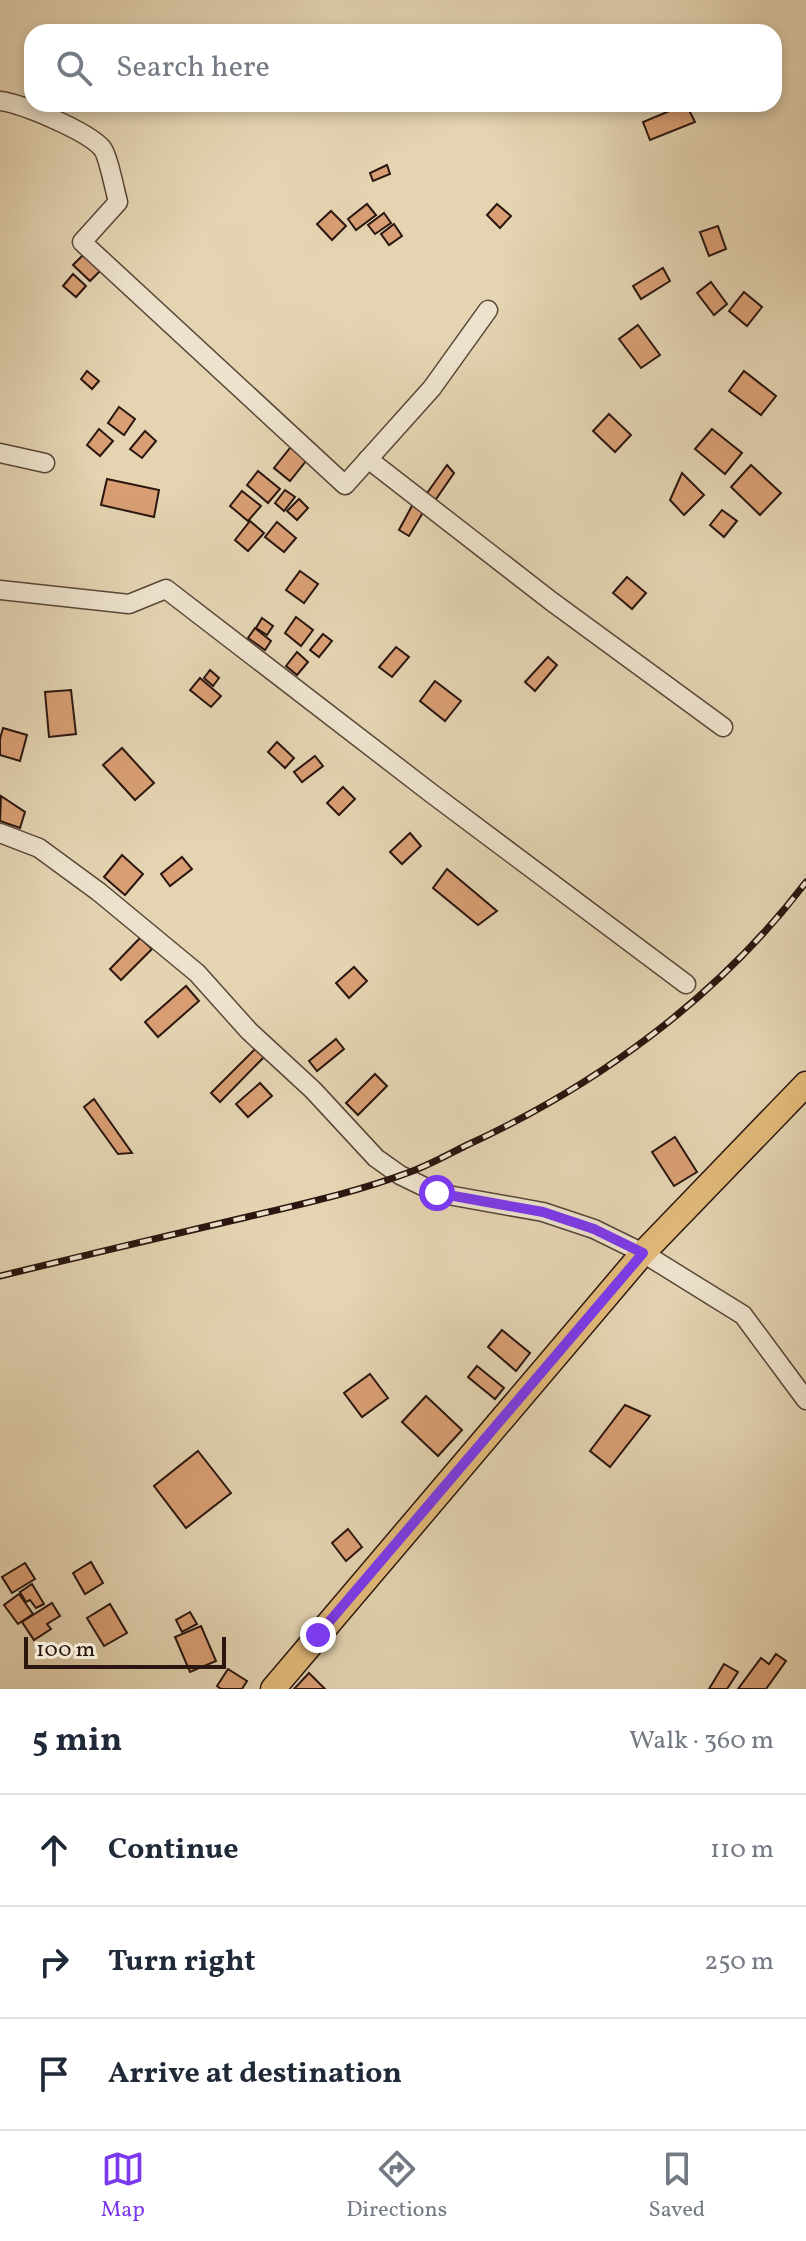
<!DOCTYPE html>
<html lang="en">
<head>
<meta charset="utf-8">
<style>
  body { margin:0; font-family:Vollkorn,serif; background:#f2f2f3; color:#1f2937 }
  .scale { position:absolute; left:24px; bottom:20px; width:202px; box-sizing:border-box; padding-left:8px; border:4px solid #2a160f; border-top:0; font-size:22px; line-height:28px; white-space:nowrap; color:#2a160f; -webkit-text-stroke:6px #ede3cd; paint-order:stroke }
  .stop { position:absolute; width:24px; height:24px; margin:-18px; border:6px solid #7c3aed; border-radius:50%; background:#fff }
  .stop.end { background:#7c3aed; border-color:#fff; box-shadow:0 2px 8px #0008 }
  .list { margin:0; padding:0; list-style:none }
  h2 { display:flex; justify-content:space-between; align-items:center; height:104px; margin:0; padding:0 32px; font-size:34px }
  h2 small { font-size:26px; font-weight:400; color:#747a83 }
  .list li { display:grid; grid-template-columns:52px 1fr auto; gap:24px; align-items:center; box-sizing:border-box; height:112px; padding:0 32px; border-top:2px solid #e0e1e3 }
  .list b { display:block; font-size:30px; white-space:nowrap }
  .list em { font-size:26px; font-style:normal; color:#747a83 }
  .icon { flex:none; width:44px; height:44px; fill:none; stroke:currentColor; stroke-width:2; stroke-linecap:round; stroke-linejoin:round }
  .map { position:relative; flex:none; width:806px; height:1689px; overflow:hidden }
  .search { position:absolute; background:#fff; box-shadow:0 4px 12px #0003; left:24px; right:24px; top:24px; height:88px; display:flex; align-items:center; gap:20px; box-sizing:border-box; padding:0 28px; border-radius:24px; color:#747a83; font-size:30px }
  .sheet { height:440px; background:#fff }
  nav { display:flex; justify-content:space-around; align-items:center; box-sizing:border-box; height:112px; border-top:2px solid #e0e1e3; background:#fff; font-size:22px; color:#747a83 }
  nav a { display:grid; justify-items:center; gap:4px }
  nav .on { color:#7c3aed }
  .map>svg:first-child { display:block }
  .building { fill:#d99e74; stroke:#2a160f; stroke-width:2 }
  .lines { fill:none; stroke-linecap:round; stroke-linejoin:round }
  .minor-casing { stroke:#584638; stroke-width:21 }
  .major-casing { stroke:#2a160f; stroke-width:27 }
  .minor { stroke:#ede3cd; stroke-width:18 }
  .major { stroke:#e2ba79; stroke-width:24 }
  .rail-casing { stroke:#2a160f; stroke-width:7 }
  .rail { stroke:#ede3cd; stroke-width:4; stroke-dasharray:12; stroke-linecap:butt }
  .route { stroke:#7c3aed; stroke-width:10 }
</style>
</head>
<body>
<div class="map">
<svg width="806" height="1689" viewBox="0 0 806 1689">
  <rect width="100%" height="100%" fill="#e4d4b2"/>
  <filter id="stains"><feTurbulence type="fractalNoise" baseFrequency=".0025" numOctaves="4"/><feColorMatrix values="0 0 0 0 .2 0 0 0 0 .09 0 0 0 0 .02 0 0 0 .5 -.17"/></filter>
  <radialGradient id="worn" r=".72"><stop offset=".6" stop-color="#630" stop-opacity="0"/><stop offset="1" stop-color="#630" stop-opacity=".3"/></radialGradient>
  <g class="building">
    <polygon points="686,104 695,122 650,140 643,122"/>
    <polygon points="387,165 390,174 373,181 370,173"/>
    <polygon points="367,204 376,215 356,230 348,219"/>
    <polygon points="497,204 511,216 500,228 487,215"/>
    <polygon points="331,211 346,226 332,240 317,224"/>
    <polygon points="384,213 391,223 375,234 368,225"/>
    <polygon points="394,224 402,236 389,245 381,234"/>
    <polygon points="718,226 726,249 709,256 700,232"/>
    <polygon points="86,252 103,268 90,281 73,265"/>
    <polygon points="663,268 670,281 641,299 633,286"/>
    <polygon points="73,274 86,286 76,297 63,286"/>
    <polygon points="711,282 727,304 714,315 697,293"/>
    <polygon points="744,292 762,307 747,326 729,311"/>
    <polygon points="638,325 660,355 641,368 619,339"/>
    <polygon points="87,371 99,381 92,389 81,379"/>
    <polygon points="744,371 776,396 761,415 729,391"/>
    <polygon points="119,407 135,419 124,435 108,423"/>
    <polygon points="609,414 631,435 615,452 593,431"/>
    <polygon points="99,429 113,441 100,456 87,445"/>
    <polygon points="712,429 742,453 725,474 695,449"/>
    <polygon points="145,431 156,441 142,458 130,449"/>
    <polygon points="294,443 310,456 290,481 274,468"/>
    <polygon points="447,465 454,473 434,502 425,496"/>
    <polygon points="751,465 781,493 760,515 731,487"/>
    <polygon points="258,471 280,489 268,503 247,485"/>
    <polygon points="682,473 704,495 684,515 670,500"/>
    <polygon points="107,479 159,490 154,517 101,505"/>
    <polygon points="285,490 295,497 284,511 275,503"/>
    <polygon points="242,491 261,506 248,521 230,506"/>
    <polygon points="299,499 308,508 297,520 287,511"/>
    <polygon points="414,502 425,509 409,536 399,530"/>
    <polygon points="722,510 737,521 724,537 710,525"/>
    <polygon points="250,521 264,533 248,551 235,540"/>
    <polygon points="277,522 296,538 284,552 265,537"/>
    <polygon points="300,571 318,584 304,603 286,590"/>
    <polygon points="627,577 646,593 632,609 613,593"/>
    <polygon points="296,617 313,630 301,646 285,633"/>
    <polygon points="262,618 273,626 267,635 256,628"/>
    <polygon points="255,628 271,641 265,650 248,638"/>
    <polygon points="323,634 332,641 319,657 310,650"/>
    <polygon points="396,647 409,657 392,677 379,667"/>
    <polygon points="297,652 308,662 297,675 286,666"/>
    <polygon points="548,657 557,665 535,691 525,682"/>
    <polygon points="210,670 219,678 213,686 204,678"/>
    <polygon points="200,678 221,696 211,707 190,690"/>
    <polygon points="435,681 461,701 445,721 420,701"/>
    <polygon points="71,690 76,734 49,737 45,692"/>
    <polygon points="3,728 27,735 20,761 0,755 0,739"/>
    <polygon points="277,742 294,758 285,768 268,752"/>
    <polygon points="122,748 154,783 135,800 103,765"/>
    <polygon points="315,756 323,766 302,782 294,772"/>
    <polygon points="343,787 355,799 339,815 327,803"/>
    <polygon points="1,796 25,812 20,828 0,821"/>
    <polygon points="410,833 421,846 402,864 390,852"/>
    <polygon points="122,855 143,874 125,895 104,877"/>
    <polygon points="182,857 192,869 170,886 161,874"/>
    <polygon points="447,869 497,911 478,925 433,888"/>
    <polygon points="140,938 152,949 121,980 110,969"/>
    <polygon points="354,967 367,981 349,998 336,983"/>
    <polygon points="186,986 199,1001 158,1037 145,1022"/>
    <polygon points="336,1039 344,1049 317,1071 309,1061"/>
    <polygon points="255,1049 264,1057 220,1102 211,1093"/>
    <polygon points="375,1074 387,1086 358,1115 346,1103"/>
    <polygon points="260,1083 272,1096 248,1117 236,1104"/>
    <polygon points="94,1099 132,1153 118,1154 84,1107"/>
    <polygon points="675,1137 697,1172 674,1186 652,1152"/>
    <polygon points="502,1330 530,1353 516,1371 488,1347"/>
    <polygon points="477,1366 504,1388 495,1399 468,1377"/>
    <polygon points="370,1374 388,1398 362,1417 344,1393"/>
    <polygon points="426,1396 462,1430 438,1456 402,1422"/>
    <polygon points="625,1405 650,1416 610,1467 590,1451"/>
    <polygon points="198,1451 231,1493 186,1528 154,1486"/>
    <polygon points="348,1529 362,1547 346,1561 332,1543"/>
    <polygon points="91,1562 103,1583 85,1594 73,1573"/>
    <polygon points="25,1563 35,1579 12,1593 2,1577"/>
    <polygon points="32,1584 44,1604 36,1608 30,1600 26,1602 20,1592"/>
    <polygon points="19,1594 33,1614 18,1624 4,1605"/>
    <polygon points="52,1603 60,1616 47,1624 51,1629 34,1640 22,1622"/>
    <polygon points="110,1604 127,1633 104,1646 87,1618"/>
    <polygon points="190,1612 197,1624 182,1632 176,1620"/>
    <polygon points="201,1626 216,1661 190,1672 175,1637"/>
    <polygon points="776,1654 786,1661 766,1689 738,1689 761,1658 769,1664"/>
    <polygon points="724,1664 738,1672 727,1689 709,1689"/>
    <polygon points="228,1669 247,1681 242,1689 221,1689 217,1686"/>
    <polygon points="309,1673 325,1689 294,1689"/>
  </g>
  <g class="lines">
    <g class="minor-casing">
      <g id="minor">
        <path d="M0,101C23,104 87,131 102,148C108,155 115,191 118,202L82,242L345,485L432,388L488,310"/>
        <polyline points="0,453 45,463"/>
        <polyline points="368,459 551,601 723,727"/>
        <polyline points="0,590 129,604 166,589 431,793 686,984"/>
        <polyline points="0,833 39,848 99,892 197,973 249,1031 313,1090 376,1158 400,1175 437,1193 543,1212 594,1229 643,1253 743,1315 806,1400"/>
      </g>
    </g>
    <g class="major-casing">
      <polyline id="major" points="273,1689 643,1253 806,1084"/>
    </g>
    <use href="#minor" class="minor"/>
    <use href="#major" class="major"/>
    <g class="rail-casing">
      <path id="rail" d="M0,1276C82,1256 165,1236 247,1217C302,1204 357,1192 410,1172C429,1165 447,1155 465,1146C596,1086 718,998 806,882"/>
    </g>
    <use href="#rail" class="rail"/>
  </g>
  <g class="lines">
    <polyline class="route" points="318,1635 643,1253 594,1229 543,1212 437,1193"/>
  </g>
  <rect width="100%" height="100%" filter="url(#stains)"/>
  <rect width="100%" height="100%" fill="url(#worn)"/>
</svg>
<div class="scale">100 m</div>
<div class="stop" style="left:437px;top:1193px"></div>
<div class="stop end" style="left:318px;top:1635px"></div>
<div class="search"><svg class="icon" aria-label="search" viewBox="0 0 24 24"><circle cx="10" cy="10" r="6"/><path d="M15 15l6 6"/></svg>Search here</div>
</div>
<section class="sheet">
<h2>5 min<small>Walk · 360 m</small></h2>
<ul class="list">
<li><svg class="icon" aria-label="ahead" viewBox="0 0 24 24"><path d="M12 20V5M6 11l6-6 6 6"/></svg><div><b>Continue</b></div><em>110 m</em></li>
<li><svg class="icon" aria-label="right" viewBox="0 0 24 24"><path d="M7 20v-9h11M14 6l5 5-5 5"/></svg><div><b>Turn right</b></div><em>250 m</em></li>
<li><svg class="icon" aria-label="arrive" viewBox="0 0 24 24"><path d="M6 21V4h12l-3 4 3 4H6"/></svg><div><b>Arrive at destination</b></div></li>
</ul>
</section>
<nav>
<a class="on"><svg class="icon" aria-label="map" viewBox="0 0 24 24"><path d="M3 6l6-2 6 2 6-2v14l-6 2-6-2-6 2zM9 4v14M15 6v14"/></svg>Map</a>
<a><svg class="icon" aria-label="directions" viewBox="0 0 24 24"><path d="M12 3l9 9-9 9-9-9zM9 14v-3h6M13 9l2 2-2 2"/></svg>Directions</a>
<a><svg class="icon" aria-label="saved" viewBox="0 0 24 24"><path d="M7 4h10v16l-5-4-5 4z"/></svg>Saved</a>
</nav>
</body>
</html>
